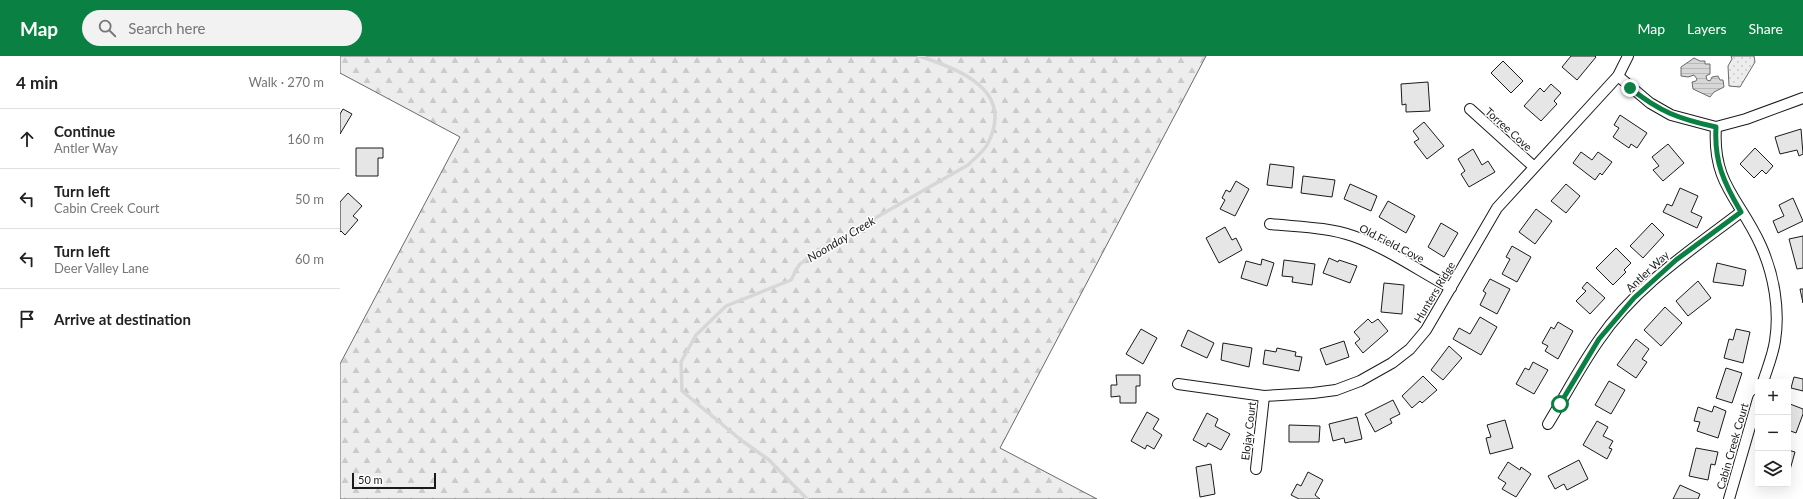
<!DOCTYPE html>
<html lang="en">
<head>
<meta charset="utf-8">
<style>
  body { margin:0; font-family:Lato,sans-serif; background:#f2f2f2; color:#222 }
  .controls { position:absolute; right:12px; bottom:12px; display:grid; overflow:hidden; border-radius:4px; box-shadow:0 4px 16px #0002 }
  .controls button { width:36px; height:36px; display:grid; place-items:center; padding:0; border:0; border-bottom:1px solid #e0e0e0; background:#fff; color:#222; font:20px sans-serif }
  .scale { position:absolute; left:12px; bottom:10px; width:84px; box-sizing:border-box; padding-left:4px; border:2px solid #1a1a1a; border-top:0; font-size:11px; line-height:14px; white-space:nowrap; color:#1a1a1a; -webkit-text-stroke:3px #fff; paint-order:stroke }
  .stop { position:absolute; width:12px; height:12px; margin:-9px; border:3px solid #0b8043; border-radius:50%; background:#fff }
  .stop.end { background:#0b8043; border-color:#fff; box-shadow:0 1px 4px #0008 }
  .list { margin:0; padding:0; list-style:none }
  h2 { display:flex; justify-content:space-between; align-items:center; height:52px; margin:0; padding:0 16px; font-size:17px }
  h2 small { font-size:13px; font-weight:400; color:#767676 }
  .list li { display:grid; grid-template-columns:26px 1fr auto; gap:12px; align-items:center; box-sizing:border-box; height:60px; padding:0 16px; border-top:1px solid #e0e0e0 }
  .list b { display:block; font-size:15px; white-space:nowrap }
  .list p { margin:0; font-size:13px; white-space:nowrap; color:#767676 }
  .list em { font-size:13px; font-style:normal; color:#767676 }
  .icon { flex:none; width:22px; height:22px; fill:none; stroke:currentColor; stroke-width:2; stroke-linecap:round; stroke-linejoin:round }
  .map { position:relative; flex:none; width:1463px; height:443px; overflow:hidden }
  header { display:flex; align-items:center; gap:24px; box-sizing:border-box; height:56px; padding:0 20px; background:#0b8043; color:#fff }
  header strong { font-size:19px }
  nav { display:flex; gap:22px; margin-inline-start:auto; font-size:14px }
  .search { width:280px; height:36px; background:#f2f2f2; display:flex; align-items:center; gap:10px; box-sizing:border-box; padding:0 14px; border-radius:22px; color:#767676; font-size:15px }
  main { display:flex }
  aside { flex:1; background:#fff }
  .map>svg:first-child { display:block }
  .forest { fill:url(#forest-firs); stroke:#6a6a6a }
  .park { fill:url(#park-dots); stroke:#6a6a6a }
  .water { fill:url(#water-rules); stroke:#6a6a6a }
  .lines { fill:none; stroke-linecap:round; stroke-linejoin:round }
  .stream { stroke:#d7d7d7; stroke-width:3.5 }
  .building { fill:#e6e6e6; stroke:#1a1a1a }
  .street-casing { stroke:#1a1a1a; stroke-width:12 }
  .street { stroke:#fff; stroke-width:10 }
  .route { stroke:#0b8043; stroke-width:5 }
  .labels { text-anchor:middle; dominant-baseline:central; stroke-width:3; stroke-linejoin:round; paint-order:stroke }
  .street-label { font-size:11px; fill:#1a1a1a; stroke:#fff }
  .water-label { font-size:12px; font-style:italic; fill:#1a1a1a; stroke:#fff }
</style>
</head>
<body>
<header>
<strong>Map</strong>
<div class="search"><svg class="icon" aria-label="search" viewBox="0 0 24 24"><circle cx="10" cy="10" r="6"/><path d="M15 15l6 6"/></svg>Search here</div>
<nav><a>Map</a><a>Layers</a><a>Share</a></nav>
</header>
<main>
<aside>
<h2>4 min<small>Walk · 270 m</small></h2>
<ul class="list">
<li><svg class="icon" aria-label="ahead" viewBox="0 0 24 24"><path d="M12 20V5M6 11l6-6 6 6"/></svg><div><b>Continue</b><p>Antler Way</p></div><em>160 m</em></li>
<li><svg class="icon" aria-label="left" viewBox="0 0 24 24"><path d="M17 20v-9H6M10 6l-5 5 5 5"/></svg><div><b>Turn left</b><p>Cabin Creek Court</p></div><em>50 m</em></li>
<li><svg class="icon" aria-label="left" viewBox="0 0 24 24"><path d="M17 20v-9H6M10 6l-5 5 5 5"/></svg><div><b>Turn left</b><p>Deer Valley Lane</p></div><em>60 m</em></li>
<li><svg class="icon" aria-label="arrive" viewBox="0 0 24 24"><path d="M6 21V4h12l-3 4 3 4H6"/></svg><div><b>Arrive at destination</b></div></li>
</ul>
</aside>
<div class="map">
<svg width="1463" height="443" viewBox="0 0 1463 443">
  <defs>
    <pattern id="forest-firs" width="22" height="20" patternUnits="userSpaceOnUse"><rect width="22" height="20" fill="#ededed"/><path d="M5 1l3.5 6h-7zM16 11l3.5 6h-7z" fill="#cbcbcb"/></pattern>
    <pattern id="park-dots" width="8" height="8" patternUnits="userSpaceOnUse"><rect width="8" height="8" fill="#ededed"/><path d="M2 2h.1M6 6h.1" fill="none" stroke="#cbcbcb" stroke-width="1.8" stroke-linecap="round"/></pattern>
    <pattern id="water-rules" width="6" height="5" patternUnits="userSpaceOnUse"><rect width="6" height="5" fill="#d7d7d7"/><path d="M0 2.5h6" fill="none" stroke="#b8b8b8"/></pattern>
  </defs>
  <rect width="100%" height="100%" fill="#fff"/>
  <polygon class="forest" points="0,0 866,0 660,392 757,443 0,443 0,308 120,81 0,17"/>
  <polygon class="park" points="1391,0 1414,0 1415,6 1400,31 1389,30 1388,10 1392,3"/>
  <polygon class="water" points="1354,2 1360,5 1365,5 1365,8 1370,8 1370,18 1366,20 1367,24 1370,25 1372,21 1378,20 1380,24 1383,24 1384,31 1374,36 1370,41 1353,33 1352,26 1356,25 1357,23 1354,19 1348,21 1341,20 1341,11"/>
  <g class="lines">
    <path class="stream" d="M467,443L429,404L401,384L342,335L341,306L356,279L386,250L451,224L459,209L474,197L628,109C634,103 643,96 647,89C676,35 621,14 579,0"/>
  </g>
  <g class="building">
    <polygon points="1231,0 1255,0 1256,1 1237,24 1222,11"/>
    <polygon points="1163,5 1183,25 1171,37 1151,17"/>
    <polygon points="1088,26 1090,55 1066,56 1066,48 1062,49 1061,28"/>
    <polygon points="1211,28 1221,37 1214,45 1217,48 1201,65 1184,50 1200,32 1204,36"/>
    <polygon points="3,53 12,58 0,78 0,58"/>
    <polygon points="1280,59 1307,77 1297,92 1291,88 1289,92 1273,81 1279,72 1274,69"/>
    <polygon points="1084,66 1104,90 1087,103 1074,86 1079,83 1073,75"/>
    <polygon points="1461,73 1463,98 1459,100 1457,94 1440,98 1435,81"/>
    <polygon points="1328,88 1344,107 1323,125 1313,114 1319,110 1312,101"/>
    <polygon points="16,92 43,92 43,102 38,102 38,120 16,120"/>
    <polygon points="1415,92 1433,110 1426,118 1422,114 1414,122 1400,108"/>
    <polygon points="1133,93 1142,109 1148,105 1155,116 1129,131 1121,118 1125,115 1118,103"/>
    <polygon points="1241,96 1252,104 1258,96 1272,106 1262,119 1260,117 1255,124 1233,107"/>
    <polygon points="930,108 954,111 952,132 927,129"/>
    <polygon points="963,120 995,124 992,141 961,137"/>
    <polygon points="896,125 909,133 895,160 880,153 885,144 882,142 886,134 890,136"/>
    <polygon points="1010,128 1037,140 1031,155 1004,143"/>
    <polygon points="1226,128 1240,140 1226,157 1211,145"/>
    <polygon points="1340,132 1358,140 1351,156 1362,161 1357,172 1323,156 1327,148 1332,150"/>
    <polygon points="8,137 22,150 13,160 18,164 5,179 1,175 0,176 0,146"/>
    <polygon points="1453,142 1463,165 1438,177 1433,165 1444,160 1439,149"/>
    <polygon points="1048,145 1075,160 1066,177 1039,161"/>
    <polygon points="1196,153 1212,165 1195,188 1179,176"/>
    <polygon points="1101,167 1118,177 1104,201 1088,191"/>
    <polygon points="1312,167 1324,179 1303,202 1290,190"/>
    <polygon points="885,171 892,184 896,182 902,194 879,207 866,182"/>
    <polygon points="1463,180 1463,212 1457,213 1449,183"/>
    <polygon points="1172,190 1191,201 1177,226 1162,218 1170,203 1166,201"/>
    <polygon points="1276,192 1291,207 1284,214 1286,216 1273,229 1256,212"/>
    <polygon points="989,202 998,206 999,204 1017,210 1010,227 983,217"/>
    <polygon points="922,203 934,207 927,230 901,222 906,205 921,209"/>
    <polygon points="944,204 975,208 972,229 952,226 953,221 942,220"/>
    <polygon points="1377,207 1406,214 1403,230 1373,226"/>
    <polygon points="1150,223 1170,233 1157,258 1140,249 1146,237 1143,235"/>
    <polygon points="1358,225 1371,242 1348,260 1336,245"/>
    <polygon points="1247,226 1265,242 1250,258 1236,245 1246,235 1242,232"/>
    <polygon points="1044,227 1064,229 1062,258 1041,256"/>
    <polygon points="1460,233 1463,233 1463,247"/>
    <polygon points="1325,251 1342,267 1321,290 1304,274"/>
    <polygon points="1140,261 1157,271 1141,299 1113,283 1119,272 1130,278"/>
    <polygon points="1028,263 1032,267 1038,263 1048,275 1023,297 1015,287 1020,283 1014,276"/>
    <polygon points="1218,266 1233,275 1218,303 1205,295 1208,290 1202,287 1211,271 1214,273"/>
    <polygon points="801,273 817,282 803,308 786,298"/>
    <polygon points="1396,273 1410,276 1403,307 1384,302 1389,283 1393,284"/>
    <polygon points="848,274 874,287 867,302 841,290"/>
    <polygon points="1296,283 1309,293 1302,303 1307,306 1296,322 1277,309"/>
    <polygon points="1004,285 1009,301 986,309 980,293"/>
    <polygon points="883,287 912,292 909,311 881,304"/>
    <polygon points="1109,290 1122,302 1103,324 1091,314"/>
    <polygon points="937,292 956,296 955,300 962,301 959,315 923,308 925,294 936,296"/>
    <polygon points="1193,306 1208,314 1194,338 1176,328 1185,312 1189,314"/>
    <polygon points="1386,312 1402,317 1392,347 1376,342"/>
    <polygon points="776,319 800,319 800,330 796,330 796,347 780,347 780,340 771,341 771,329 777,329"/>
    <polygon points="1083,320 1097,334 1082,347 1080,345 1072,352 1062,340"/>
    <polygon points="1454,321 1463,323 1463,335 1451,332"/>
    <polygon points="1269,325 1285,334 1271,358 1255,349"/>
    <polygon points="1053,344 1060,358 1050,363 1052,367 1035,376 1025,358"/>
    <polygon points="1450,348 1463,353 1463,358 1456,377 1448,374 1448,353"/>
    <polygon points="1374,350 1386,355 1378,382 1357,375 1360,366 1354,365 1358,351 1372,356"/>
    <polygon points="807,356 819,363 813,373 822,379 814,393 807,389 805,393 791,385"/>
    <polygon points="867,357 878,363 875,370 890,378 881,394 868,387 866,391 853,384"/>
    <polygon points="1017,361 1022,383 1005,387 1004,382 993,385 989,368"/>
    <polygon points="1165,364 1173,392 1150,398 1146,382 1151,381 1147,369"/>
    <polygon points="1257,365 1268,371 1263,380 1273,385 1269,392 1272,393 1267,403 1243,389"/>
    <polygon points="949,369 980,370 979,386 949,386"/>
    <polygon points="1356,392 1378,396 1375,409 1371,408 1368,424 1349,420"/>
    <polygon points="1448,394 1455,396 1448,421"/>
    <polygon points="1239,404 1248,423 1227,434 1224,428 1215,433 1208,420"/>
    <polygon points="1168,406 1180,414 1181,411 1191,418 1176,441 1162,433 1166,427 1158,422"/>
    <polygon points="871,408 875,438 860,441 856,411"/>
    <polygon points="968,416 983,424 975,439 980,443 959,443 951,439 957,428 961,430"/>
    <polygon points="1340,429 1360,438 1358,443 1333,443"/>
  </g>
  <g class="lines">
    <g class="street-casing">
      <g id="street">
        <polyline points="1278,20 1310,47 1331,59 1376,71 1406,63 1463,42"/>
        <polyline points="1130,53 1193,110"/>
        <path d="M1376,71C1372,129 1401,144 1421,190C1434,219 1440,254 1435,285C1433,299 1427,313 1423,326"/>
        <path d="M930,168C958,171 987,171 1013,180C1045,191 1081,216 1111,232"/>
        <polyline points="838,328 924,340 973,337 996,334 1020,325 1052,307 1070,293 1086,274 1157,152 1278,20 1288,0"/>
        <path d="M1208,368C1225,340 1240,311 1259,284C1296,230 1350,195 1401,156"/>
        <polyline points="916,413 924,340"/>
        <polyline points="1389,443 1418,343"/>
      </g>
    </g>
    <use href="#street" class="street"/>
  </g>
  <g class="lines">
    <path class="route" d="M1220,348L1259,283L1294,242L1336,204L1401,156C1384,127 1374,106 1376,71C1339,63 1320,56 1290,32"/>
  </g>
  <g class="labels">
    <g class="street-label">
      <text transform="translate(1169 73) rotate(42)">Torree Cove</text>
      <text transform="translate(1052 187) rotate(27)">Old Field Cove</text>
      <text transform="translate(1307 215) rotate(-43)">Antler Way</text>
      <text transform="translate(1094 236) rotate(-59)">Hunters Ridge</text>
      <text transform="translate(908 375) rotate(-83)">Elojay Court</text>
      <text transform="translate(1392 390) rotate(-74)">Cabin Creek Court</text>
    </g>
    <g class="water-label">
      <text transform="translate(501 183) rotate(-31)">Noonday Creek</text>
    </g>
  </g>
</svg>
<div class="controls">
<button>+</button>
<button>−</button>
<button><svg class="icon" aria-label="layers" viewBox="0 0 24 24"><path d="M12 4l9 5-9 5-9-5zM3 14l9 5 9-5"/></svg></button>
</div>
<div class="scale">50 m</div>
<div class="stop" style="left:1220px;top:348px"></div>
<div class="stop end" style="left:1290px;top:32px"></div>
</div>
</main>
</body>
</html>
